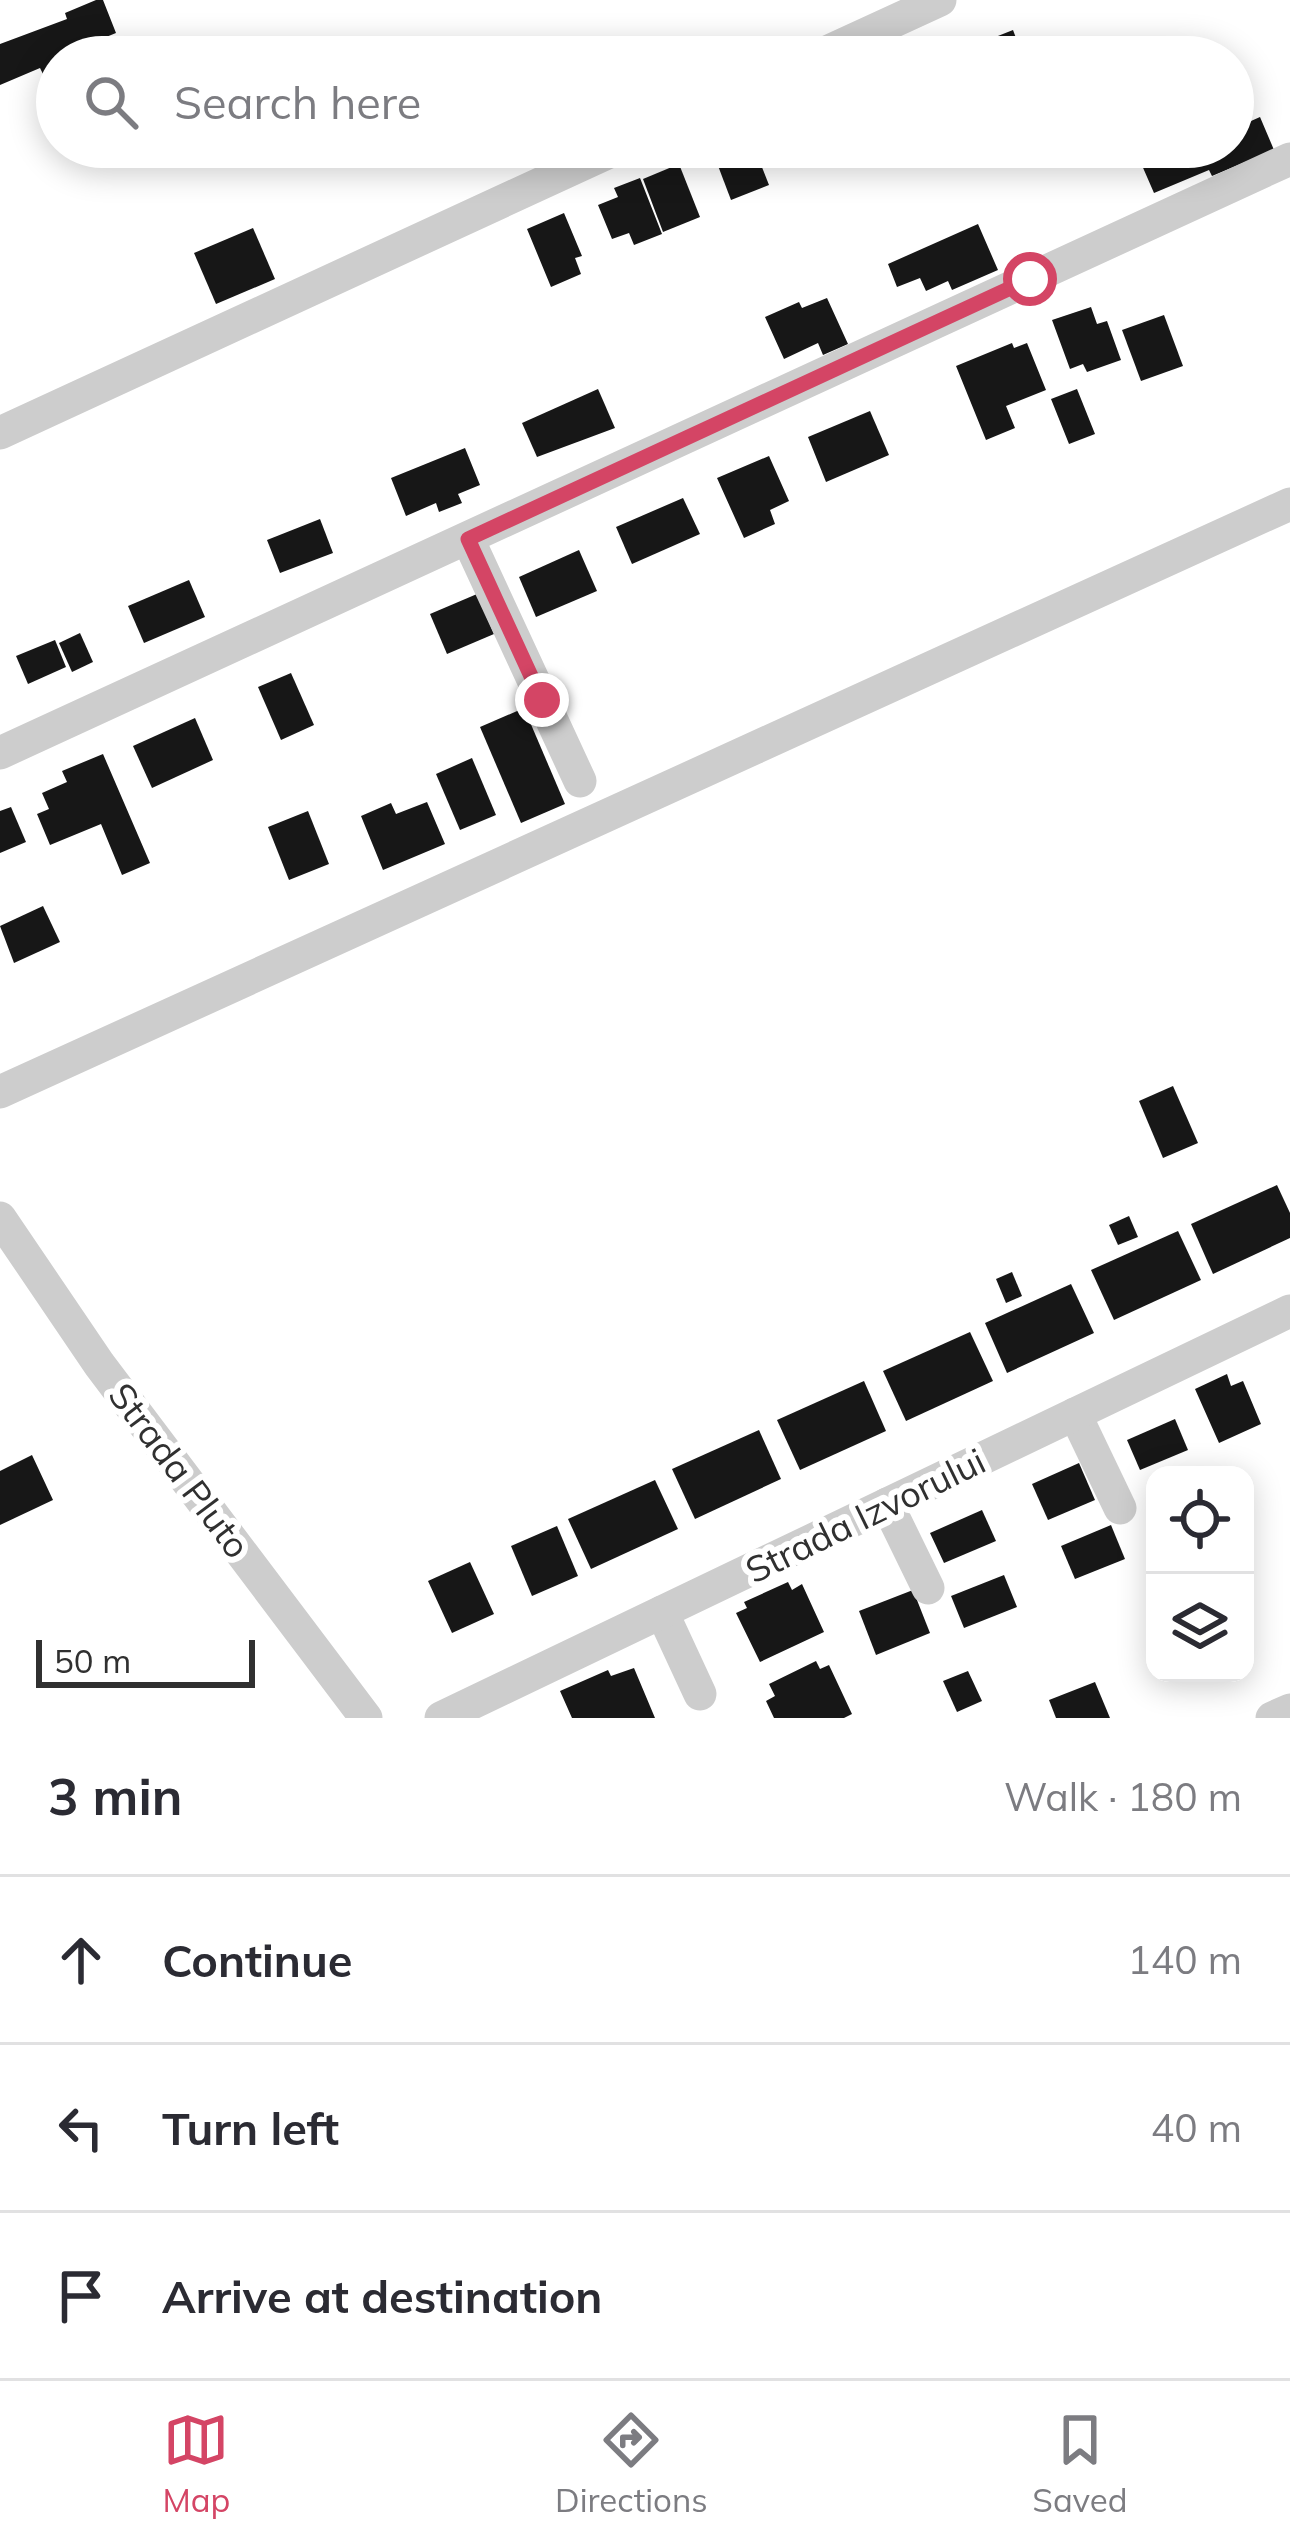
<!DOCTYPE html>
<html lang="en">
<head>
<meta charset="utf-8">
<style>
  body { margin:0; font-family:Mulish,sans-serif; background:#f7f7f7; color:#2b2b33 }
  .controls { position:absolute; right:36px; bottom:36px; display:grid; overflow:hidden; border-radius:24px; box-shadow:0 6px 30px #0003 }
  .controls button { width:108px; height:108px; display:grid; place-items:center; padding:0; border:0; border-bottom:3px solid #e1e1e2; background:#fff; color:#2b2b33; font:60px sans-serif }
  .scale { position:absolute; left:36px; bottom:30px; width:219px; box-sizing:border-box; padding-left:12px; border:6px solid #303030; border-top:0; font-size:33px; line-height:42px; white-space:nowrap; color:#303030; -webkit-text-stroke:9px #fff; paint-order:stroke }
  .stop { position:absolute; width:36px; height:36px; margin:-27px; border:9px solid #d44565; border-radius:50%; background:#fff }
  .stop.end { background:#d44565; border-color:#fff; box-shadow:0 3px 12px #0008 }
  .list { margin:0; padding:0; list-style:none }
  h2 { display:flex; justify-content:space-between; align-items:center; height:156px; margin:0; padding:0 48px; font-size:51px }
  h2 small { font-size:39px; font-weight:400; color:#7c7c81 }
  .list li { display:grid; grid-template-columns:78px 1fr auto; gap:36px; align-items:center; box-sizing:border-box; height:168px; padding:0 48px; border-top:3px solid #e1e1e2 }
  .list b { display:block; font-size:45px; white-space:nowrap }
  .list em { font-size:39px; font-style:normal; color:#7c7c81 }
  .icon { flex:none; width:66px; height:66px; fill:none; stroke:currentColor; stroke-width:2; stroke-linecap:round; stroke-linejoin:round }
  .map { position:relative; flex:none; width:1290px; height:1718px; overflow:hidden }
  .search { position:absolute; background:#fff; box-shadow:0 6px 30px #0003; left:36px; right:36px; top:36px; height:132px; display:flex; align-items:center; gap:30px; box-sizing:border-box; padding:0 42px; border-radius:66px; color:#7c7c81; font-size:45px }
  .sheet { height:660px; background:#fff }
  nav { display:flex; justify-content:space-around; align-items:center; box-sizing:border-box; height:168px; border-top:3px solid #e1e1e2; background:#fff; font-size:33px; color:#7c7c81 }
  nav a { display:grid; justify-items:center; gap:6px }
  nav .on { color:#d44565 }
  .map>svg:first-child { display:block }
  .building { fill:#171717 }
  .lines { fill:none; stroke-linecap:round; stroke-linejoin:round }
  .minor { stroke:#cdcdcd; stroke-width:33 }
  .route { stroke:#d44565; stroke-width:15 }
  .labels { text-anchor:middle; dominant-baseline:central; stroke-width:12; stroke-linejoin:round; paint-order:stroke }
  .street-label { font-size:36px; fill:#303030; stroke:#fff }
</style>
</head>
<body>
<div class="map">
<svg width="1290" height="1718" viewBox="0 0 1290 1718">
  <rect width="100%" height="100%" fill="#fff"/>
  <g class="building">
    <polygon points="96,0 103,0 116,33 79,48 83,57 57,57 57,68 43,74 40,68 0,85 0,44 67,19 65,13"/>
    <polygon points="1013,30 1023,57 945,57"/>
    <polygon points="1260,117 1274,150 1212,176 1209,170 1154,193 1134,147 1233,147 1233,129"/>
    <polygon points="721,147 754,147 769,185 731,200 712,150"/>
    <polygon points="679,164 700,217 663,232 643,179"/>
    <polygon points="640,178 662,234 634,245 629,233 612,239 598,205 618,197 614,188"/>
    <polygon points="564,213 582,256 575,258 581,274 551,287 527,229"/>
    <polygon points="978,224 998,270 952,290 948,281 926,291 920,278 897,287 888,264"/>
    <polygon points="253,228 275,279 216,304 194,253"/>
    <polygon points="827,298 848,344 823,355 818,343 784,359 765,317 799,302 802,308"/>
    <polygon points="1091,307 1097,324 1107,321 1121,360 1087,372 1083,364 1070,369 1052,320"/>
    <polygon points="1164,315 1183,366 1141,381 1122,330"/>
    <polygon points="1012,343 1014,348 1027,343 1046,390 1006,406 1015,428 986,440 956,366"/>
    <polygon points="598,389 615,428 537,457 522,423"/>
    <polygon points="1077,389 1095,434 1069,444 1051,399"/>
    <polygon points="870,411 889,455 826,482 808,437"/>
    <polygon points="465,448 480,485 458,494 462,503 439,512 436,503 406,516 391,478"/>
    <polygon points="769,456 789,501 770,510 775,524 744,538 717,478"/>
    <polygon points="683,498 700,534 632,564 616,527"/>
    <polygon points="320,519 333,553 280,573 267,540"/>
    <polygon points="579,550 597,591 536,617 519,577"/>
    <polygon points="189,580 205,617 144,643 128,606"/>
    <polygon points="477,594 494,634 447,654 430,614"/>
    <polygon points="80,633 93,662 72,672 59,643"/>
    <polygon points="55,640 66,667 28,684 16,656"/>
    <polygon points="291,673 314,725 281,740 258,687"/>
    <polygon points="524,708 565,804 521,823 480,727"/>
    <polygon points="195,718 213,760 152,788 133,746"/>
    <polygon points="103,754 150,863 122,875 101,824 50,845 37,814 49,809 42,793 67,782 62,771"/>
    <polygon points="472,758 496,815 460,830 436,774"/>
    <polygon points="427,802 445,844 383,870 361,816 391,803 396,814"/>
    <polygon points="11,807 26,842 0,853 0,811"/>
    <polygon points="308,811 329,864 289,880 268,827"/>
    <polygon points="43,906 60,942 14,963 0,926"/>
    <polygon points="1173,1086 1198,1143 1163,1158 1139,1101"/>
    <polygon points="1277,1185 1290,1213 1290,1238 1213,1274 1191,1224"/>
    <polygon points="1129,1216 1138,1237 1118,1245 1109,1225"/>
    <polygon points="1178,1231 1201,1280 1114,1320 1091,1270"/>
    <polygon points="1012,1272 1022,1296 1006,1303 996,1279"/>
    <polygon points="1071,1284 1094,1333 1007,1373 985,1323"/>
    <polygon points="970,1332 993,1381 906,1421 883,1371"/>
    <polygon points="1227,1374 1231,1386 1243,1381 1261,1424 1219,1443 1195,1389"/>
    <polygon points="864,1381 886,1431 800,1470 777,1420"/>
    <polygon points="1175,1419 1188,1450 1140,1470 1127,1440"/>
    <polygon points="759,1430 781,1479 695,1519 672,1469"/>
    <polygon points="32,1455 53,1500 0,1525 0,1471"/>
    <polygon points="1079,1463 1095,1500 1048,1520 1032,1484"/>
    <polygon points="655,1480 678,1529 591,1569 568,1519"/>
    <polygon points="982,1510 996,1541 944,1563 930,1533"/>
    <polygon points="1111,1525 1125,1559 1075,1579 1061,1546"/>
    <polygon points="557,1526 578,1576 532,1596 511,1546"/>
    <polygon points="470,1562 494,1614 452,1633 428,1581"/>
    <polygon points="1004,1575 1017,1607 964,1628 951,1596"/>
    <polygon points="788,1582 792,1590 802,1584 824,1632 760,1662 736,1613 747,1608 744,1602"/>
    <polygon points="913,1590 930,1633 876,1655 859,1611"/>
    <polygon points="816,1661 820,1669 829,1665 852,1714 844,1718 774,1718 766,1701 775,1696 769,1684"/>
    <polygon points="634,1668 655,1718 572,1718 560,1691 608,1670 611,1676"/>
    <polygon points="968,1671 982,1701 957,1712 943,1681"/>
    <polygon points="1095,1682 1110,1718 1056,1718 1049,1700"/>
  </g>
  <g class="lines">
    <g class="minor">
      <polyline points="816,57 940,0"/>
      <polyline points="0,433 620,147"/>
      <polyline points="468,539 580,781"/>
      <polyline points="0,753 1290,159"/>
      <polyline points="0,1092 1290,504"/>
      <polyline points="0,1218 99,1364 366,1718"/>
      <polyline points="1075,1414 1120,1508"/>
      <polyline points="887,1504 928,1588"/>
      <polyline points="662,1612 700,1694"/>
      <polyline points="441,1718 1290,1311"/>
      <polyline points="1272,1718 1290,1710"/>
    </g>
  </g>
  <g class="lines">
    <polyline class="route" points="542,700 468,539 1030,279"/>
  </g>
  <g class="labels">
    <g class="street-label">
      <text transform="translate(180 1470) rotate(53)">Strada Pluto</text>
      <text transform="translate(865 1515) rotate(-26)">Strada Izvorului</text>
    </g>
  </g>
</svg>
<div class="controls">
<button><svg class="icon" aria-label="locate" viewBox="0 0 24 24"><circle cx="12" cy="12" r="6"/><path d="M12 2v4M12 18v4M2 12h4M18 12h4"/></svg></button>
<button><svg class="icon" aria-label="layers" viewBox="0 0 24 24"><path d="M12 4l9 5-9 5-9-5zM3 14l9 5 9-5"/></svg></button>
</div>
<div class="scale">50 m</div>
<div class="stop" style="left:1030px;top:279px"></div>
<div class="stop end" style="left:542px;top:700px"></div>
<div class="search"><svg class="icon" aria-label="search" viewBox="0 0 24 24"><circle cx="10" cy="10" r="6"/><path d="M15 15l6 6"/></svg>Search here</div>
</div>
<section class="sheet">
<h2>3 min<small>Walk · 180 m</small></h2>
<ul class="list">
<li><svg class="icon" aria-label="ahead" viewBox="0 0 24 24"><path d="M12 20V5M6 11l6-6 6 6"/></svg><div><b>Continue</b></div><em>140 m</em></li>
<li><svg class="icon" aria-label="left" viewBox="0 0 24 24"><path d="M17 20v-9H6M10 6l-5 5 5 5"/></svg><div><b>Turn left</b></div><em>40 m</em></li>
<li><svg class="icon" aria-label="arrive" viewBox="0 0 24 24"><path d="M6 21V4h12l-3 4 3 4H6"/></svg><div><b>Arrive at destination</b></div></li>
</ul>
</section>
<nav>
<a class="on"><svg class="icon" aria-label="map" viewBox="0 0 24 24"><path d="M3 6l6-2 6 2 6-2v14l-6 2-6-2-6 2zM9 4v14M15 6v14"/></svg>Map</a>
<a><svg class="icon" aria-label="directions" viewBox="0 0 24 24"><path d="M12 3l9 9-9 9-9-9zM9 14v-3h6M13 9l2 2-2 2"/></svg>Directions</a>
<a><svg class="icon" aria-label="saved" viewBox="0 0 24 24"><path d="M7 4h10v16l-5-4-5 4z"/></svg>Saved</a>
</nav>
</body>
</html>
